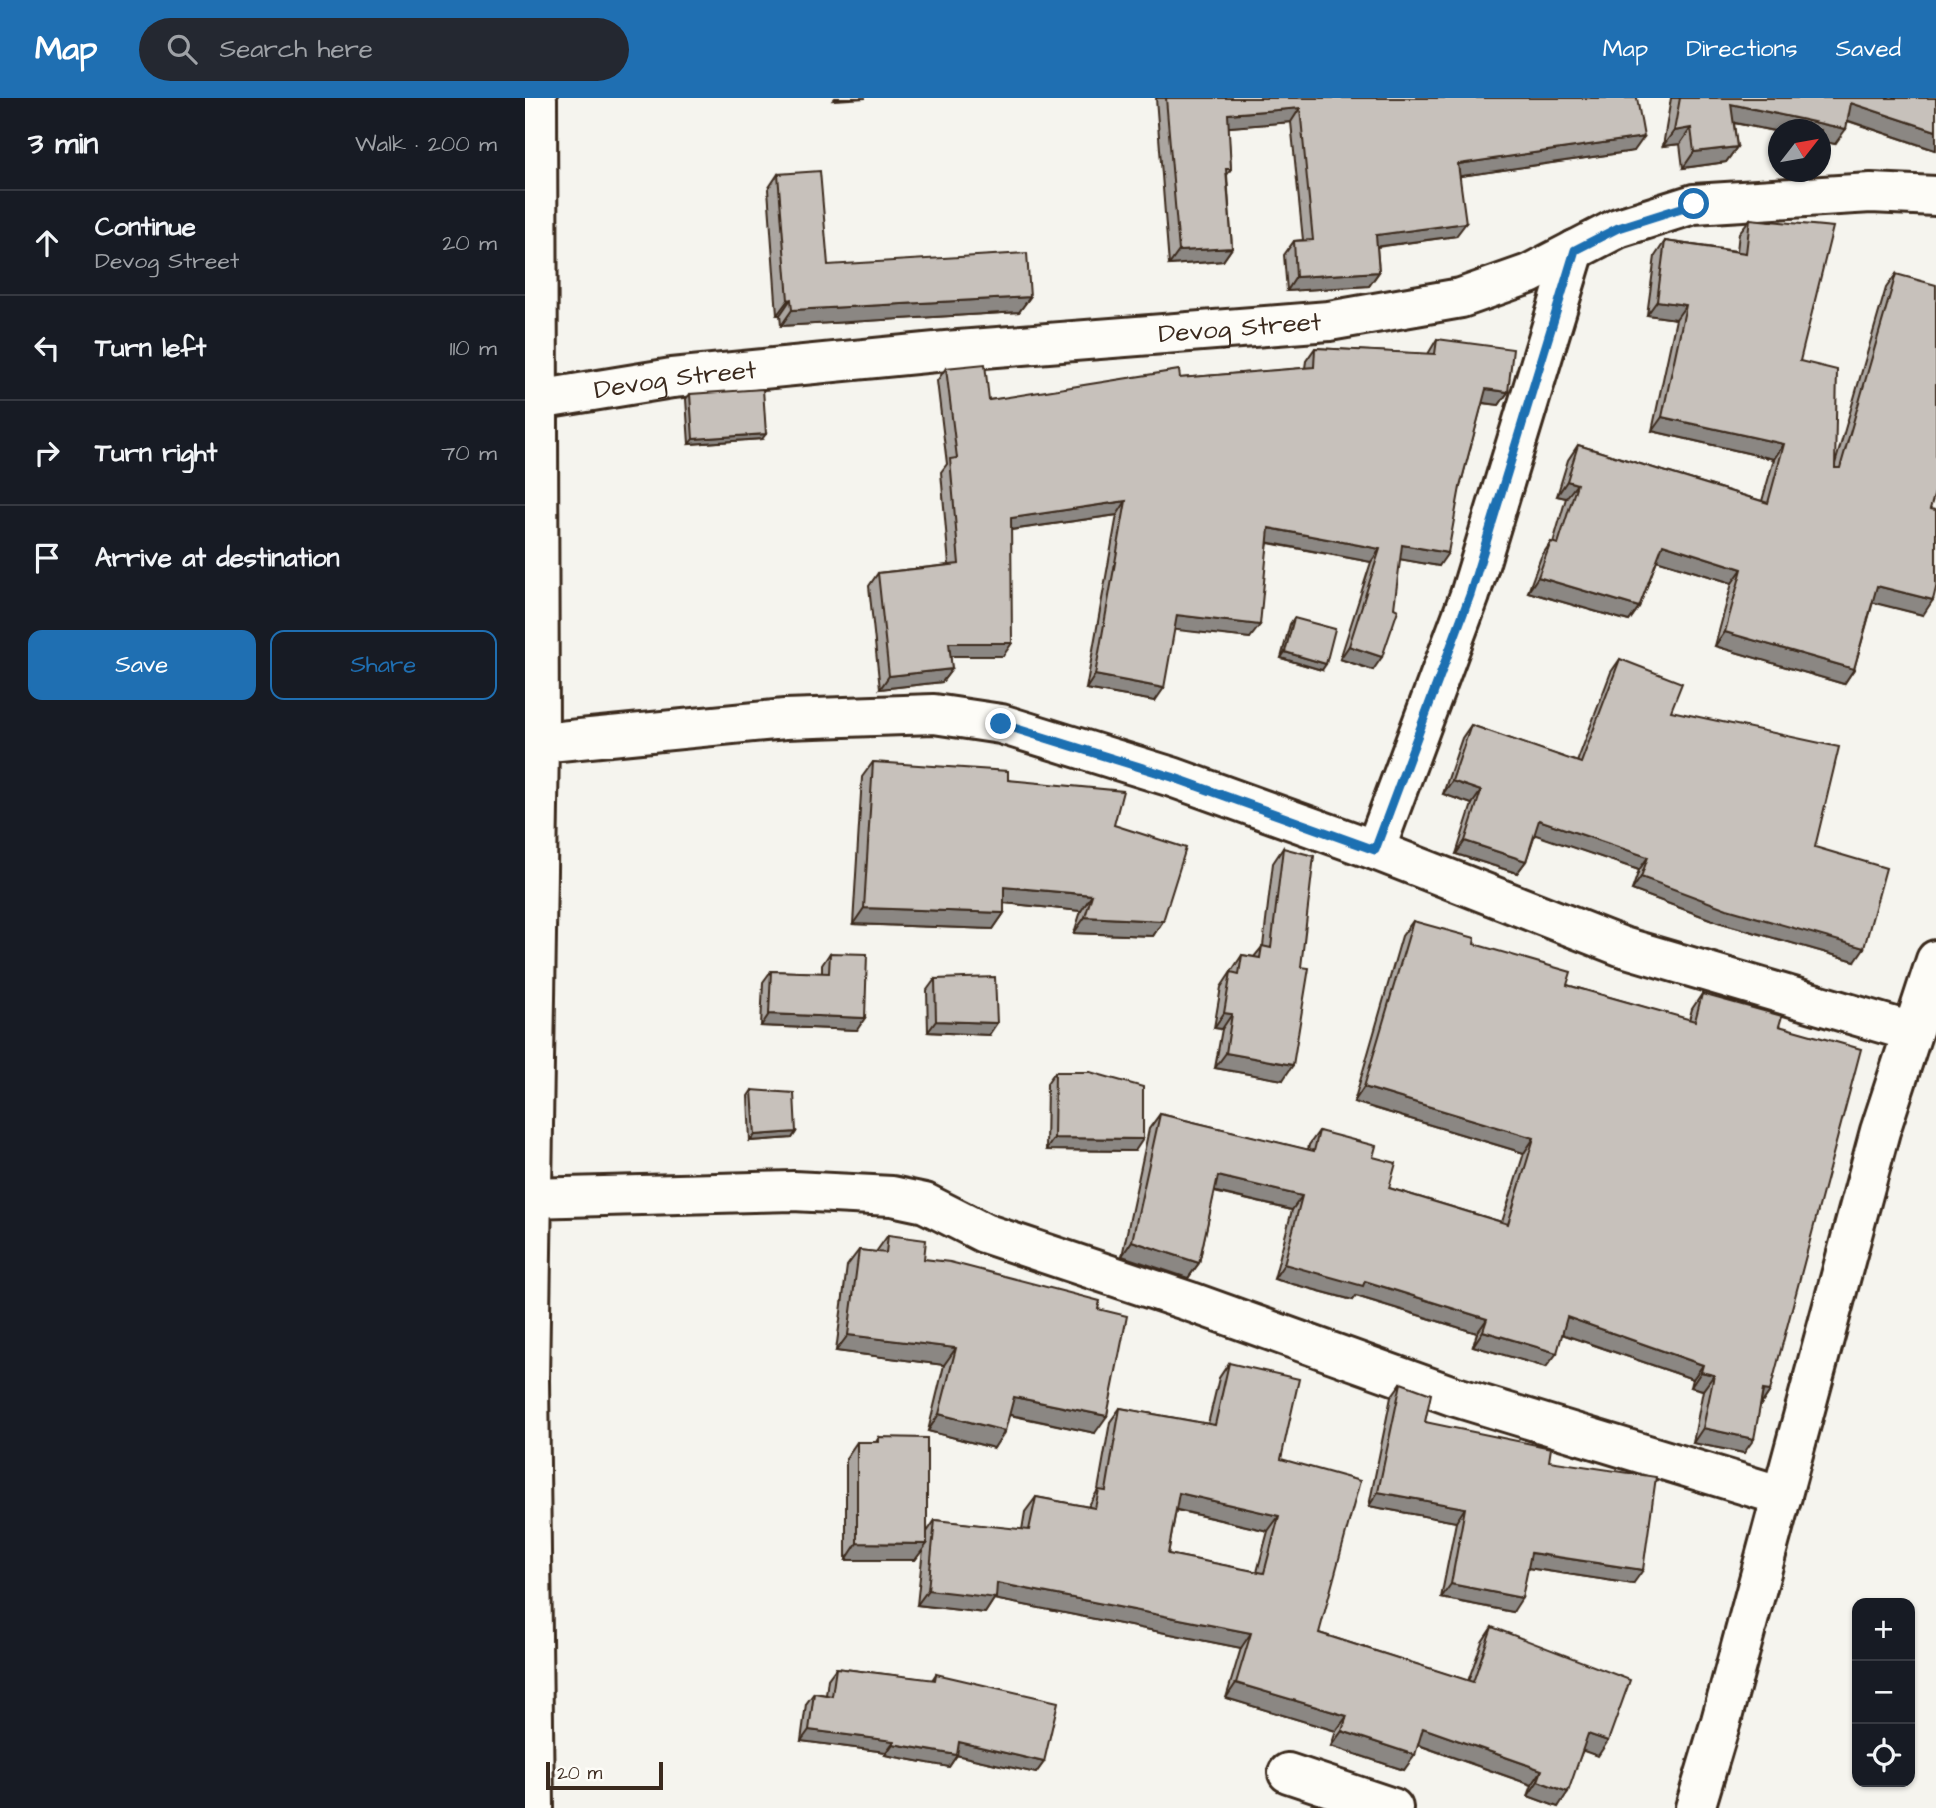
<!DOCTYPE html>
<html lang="en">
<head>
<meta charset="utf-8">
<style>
  body { margin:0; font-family:"Architects Daughter",sans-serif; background:#242831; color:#f1f3f6 }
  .controls { position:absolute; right:21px; bottom:21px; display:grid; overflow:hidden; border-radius:14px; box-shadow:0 2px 5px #0004 }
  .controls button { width:63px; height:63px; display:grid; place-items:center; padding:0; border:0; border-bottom:2px solid #363941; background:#171b24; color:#f1f3f6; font:35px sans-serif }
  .compass { position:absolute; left:1243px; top:21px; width:63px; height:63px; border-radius:50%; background:#171b24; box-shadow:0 2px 5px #0004; rotate:59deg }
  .scale { position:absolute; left:21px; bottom:18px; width:117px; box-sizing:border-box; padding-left:7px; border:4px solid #3b2a1e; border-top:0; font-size:19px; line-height:24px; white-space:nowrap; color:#3b2a1e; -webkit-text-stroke:5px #fdfcf7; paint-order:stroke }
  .stop { position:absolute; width:21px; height:21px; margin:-16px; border:5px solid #1f6fb2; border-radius:50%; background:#fff }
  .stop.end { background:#1f6fb2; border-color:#fff; box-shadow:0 2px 7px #0008 }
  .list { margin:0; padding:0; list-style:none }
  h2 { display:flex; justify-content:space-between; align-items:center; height:91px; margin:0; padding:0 28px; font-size:30px }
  h2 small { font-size:23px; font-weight:400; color:#9ea1a6 }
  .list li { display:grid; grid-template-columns:46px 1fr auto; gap:21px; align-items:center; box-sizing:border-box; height:105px; padding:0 28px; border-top:2px solid #363941 }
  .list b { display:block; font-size:26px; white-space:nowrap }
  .list p { margin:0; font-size:23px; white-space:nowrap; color:#9ea1a6 }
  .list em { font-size:23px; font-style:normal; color:#9ea1a6 }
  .actions { display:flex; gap:14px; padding:21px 28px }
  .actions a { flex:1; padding:16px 0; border:2px solid #1f6fb2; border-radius:14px; text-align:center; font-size:24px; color:#1f6fb2 }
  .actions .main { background:#1f6fb2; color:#fff }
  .icon { flex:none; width:38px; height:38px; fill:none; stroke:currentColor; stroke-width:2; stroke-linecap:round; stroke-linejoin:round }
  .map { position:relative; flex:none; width:1411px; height:1710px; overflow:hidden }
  header { display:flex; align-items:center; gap:42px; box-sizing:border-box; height:98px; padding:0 35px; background:#1f6fb2; color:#fff }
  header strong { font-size:33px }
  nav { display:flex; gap:38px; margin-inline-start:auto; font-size:24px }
  .search { width:490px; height:63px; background:#242831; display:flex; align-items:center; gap:18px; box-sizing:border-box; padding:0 24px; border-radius:38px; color:#9ea1a6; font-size:26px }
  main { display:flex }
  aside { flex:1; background:#171b24 }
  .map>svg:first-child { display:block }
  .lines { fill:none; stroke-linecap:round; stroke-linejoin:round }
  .minor-casing { stroke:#3b2a1e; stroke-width:44 }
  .tertiary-casing { stroke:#3b2a1e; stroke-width:44 }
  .minor { stroke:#fdfcf7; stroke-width:38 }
  .tertiary { stroke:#fdfcf7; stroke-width:38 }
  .wall { fill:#aba6a1; stroke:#3b2a1e; stroke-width:2; fill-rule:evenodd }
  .shaded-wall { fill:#8b8783; stroke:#3b2a1e; stroke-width:2 }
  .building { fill:#c7c1bb; stroke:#3b2a1e; stroke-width:2; fill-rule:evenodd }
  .route { stroke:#1f6fb2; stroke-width:9 }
  .labels { text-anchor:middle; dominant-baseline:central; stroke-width:5; stroke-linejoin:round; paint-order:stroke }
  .street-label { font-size:26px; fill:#3b2a1e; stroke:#fdfcf7 }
</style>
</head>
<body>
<header>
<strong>Map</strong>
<div class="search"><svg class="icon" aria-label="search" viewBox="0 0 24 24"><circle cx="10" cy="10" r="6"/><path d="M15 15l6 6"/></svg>Search here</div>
<nav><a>Map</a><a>Directions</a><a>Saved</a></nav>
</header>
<main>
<aside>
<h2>3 min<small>Walk · 200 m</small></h2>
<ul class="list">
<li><svg class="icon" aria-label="ahead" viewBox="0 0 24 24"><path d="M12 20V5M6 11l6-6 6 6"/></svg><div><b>Continue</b><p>Devog Street</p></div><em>20 m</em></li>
<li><svg class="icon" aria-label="left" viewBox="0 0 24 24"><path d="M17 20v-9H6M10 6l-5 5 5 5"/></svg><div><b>Turn left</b></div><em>110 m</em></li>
<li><svg class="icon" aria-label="right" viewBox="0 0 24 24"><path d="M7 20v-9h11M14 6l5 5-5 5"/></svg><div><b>Turn right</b></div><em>70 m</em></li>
<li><svg class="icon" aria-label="arrive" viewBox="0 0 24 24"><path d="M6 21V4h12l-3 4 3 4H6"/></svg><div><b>Arrive at destination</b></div></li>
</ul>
<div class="actions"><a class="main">Save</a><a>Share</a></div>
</aside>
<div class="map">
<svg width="1411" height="1710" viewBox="0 0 1411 1710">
  <rect width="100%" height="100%" fill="#f5f4ee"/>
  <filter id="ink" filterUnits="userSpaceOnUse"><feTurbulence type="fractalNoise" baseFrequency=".0143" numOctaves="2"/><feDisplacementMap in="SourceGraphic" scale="14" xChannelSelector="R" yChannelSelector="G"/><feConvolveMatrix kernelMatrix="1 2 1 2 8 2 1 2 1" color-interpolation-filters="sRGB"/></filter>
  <g filter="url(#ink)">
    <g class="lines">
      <g class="minor-casing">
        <g id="minor">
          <polyline points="14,645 260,621 409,616 476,626 647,679 850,752 1098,849 1387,934"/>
          <polyline points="850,752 945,497 1050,152"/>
          <polyline points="4,1100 268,1093 367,1098 400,1105 459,1135 666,1204 928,1298 1257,1398"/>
          <polyline points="763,1675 868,1710"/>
          <polyline points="9,1710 4,1282 14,645 12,0"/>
          <polyline points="1170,1710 1196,1623 1355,1033 1411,862"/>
        </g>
      </g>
      <g class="tertiary-casing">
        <g id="tertiary">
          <path id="s1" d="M0,304L147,280L421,253L804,223L936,200L1004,176L1093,130L1169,106L1346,95L1411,98"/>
        </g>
      </g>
      <use href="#minor" class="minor"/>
      <use href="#tertiary" class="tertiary"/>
    </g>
    <g class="wall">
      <polygon points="631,0 1112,0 1109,53 935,78 931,138 852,149 854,174 844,188 762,193 759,157 769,143 778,142 766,24 703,29 706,71 702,77 707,150 698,163 644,167"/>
      <polygon points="1146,0 1411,0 1411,51 1410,52 1323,23 1310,46 1254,32 1254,34 1209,25 1212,49 1201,64 1158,70 1155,46 1138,48"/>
      <polygon points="253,76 303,167 505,199 494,214 256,228 255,217 252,217 243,91"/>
      <polygon points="1225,121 1310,366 1361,190 1371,176 1405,411 1398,517 1348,504 1329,571 1319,586 1190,548 1207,485 1132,462 1114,509 1104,523 1003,494 1016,459 1026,444 1028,445 1041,400 1032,398 1043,362 1053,347 1237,403 1249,361 1127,333 1151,221 1122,217 1130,158 1140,143 1212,153 1214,135"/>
      <polygon points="912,241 983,294 974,307 957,305 914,468 875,461 848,572 815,561 846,464 743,445 725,540 649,531 630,603 561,591 592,417 486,432 478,558 425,558 427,571 417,584 355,591 344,488 353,475 424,467 416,374 422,366 412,283 421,270 464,302 655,280 780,270 781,263 790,250 903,256"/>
      <polygon points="165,296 237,341 164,346 161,301"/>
      <polygon points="769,520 797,572 756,560 765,526"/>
      <polygon points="1095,561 1146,613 1290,749 1330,863 1193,824 1107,792 1114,772 1010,736 1001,763 992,775 931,756 947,706 918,696 937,640 946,627 1052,664 1086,574"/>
      <polygon points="348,664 483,682 589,727 638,823 628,838 549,835 556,813 479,805 479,815 468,831 328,826 337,679"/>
      <polygon points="758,750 758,982 690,970 697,931 689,930 696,889 717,857 729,859 738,848 748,765"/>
      <polygon points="888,823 949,846 1042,887 1164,922 1167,911 1177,896 1254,928 1245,1293 1235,1308 1219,1355 1168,1345 1178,1292 1166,1289 1168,1281 1037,1236 1021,1269 948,1248 952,1235 831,1198 828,1202 749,1181 767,1112 689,1094 674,1165 663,1180 597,1158 624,1031 635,1016 783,1052 784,1047 794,1033 848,1059 864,1090 977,1124 999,1055 829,1004 877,838"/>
      <polygon points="305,855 332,932 236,928 238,884 246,873 297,875 297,867"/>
      <polygon points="410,881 464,937 403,934 402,892"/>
      <polygon points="530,974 610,1053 521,1052 522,985"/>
      <polygon points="227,992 271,1034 267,1040 225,1043 223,998"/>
      <polygon points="363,1137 399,1161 573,1211 570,1335 484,1317 469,1350 403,1333 419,1267 311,1253 322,1168 334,1152 351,1154"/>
      <path d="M704,1265L756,1361L794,1535L943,1583L957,1544L967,1529L1073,1658L1058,1652L1033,1709L1003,1698L1007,1687L893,1647L879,1672L806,1648L811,1633L701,1600L716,1550L469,1501L460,1515L392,1507L398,1451L390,1462H321V1360L332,1344H351L354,1339L402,1434L410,1422L497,1432L500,1414L511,1399L563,1409L573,1392L585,1324L595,1310L683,1326L694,1280ZM651,1412L743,1433L732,1474L643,1456Z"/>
      <polygon points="876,1285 900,1324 1024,1363 1108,1486 1003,1470 988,1514 916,1500 931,1424 844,1408 866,1299"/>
      <polygon points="311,1570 407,1582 411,1576 519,1664 511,1675 432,1657 424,1669 360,1657 361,1654 276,1643 281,1606 289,1595 301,1597 303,1581"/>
    </g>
    <g class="shaded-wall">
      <polygon points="310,0 341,0 308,2"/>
      <polygon points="1326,5 1411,33 1411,51 1410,52 1315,20"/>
      <polygon points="1206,6 1321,31 1310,46 1296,43 1296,32 1254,32 1254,34 1196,22"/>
      <polygon points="775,10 766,24 693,30 703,16"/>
      <polygon points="1166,30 1155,46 1138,48 1149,33"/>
      <polygon points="1119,39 1109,53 923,80 933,66"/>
      <polygon points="1212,49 1201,64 1158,70 1169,54"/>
      <polygon points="941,125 931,138 842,150 851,137"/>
      <polygon points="707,150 698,163 644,167 654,153"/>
      <polygon points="854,174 844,188 762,193 771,179"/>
      <polygon points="505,199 494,214 256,228 267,212"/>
      <polygon points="266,201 255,217 252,217 263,202"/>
      <polygon points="1132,203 1161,207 1151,221 1122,217"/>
      <polygon points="961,291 983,294 974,307 952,304"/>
      <polygon points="1137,319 1259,346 1249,361 1127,333"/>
      <polygon points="241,336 237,341 164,346 168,341"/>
      <polygon points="1042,383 1052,386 1041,400 1032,398"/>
      <polygon points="601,403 592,417 477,433 486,420"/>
      <polygon points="744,430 855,451 846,464 735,443"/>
      <polygon points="1138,446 1217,471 1207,485 1128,461"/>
      <polygon points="877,447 923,455 914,468 868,460"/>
      <polygon points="1013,479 1114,509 1104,523 1003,494"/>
      <polygon points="1352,488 1408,502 1398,517 1342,503"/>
      <polygon points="652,517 735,527 725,540 643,531"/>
      <polygon points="1200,534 1329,571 1319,586 1190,548"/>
      <polygon points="424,545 487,545 478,558 414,558"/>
      <polygon points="824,548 857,559 848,572 815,561"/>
      <polygon points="760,554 801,566 797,572 756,560"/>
      <polygon points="427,571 417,584 355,591 364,578"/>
      <polygon points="570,577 639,590 630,603 561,591"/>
      <polygon points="927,683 956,693 947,706 918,696"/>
      <polygon points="1014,722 1123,759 1114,772 1005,735"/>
      <polygon points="940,743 1001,763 992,775 931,756"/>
      <polygon points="1116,779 1339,850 1330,863 1193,824 1107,792"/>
      <polygon points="479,789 567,797 556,813 469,804"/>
      <polygon points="339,810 479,815 468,831 328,826"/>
      <polygon points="560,819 638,823 628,838 549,835"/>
      <polygon points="699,915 707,916 697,931 689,930"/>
      <polygon points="244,916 340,920 332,932 236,928"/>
      <polygon points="411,923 472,925 464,937 403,934"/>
      <polygon points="701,955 768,967 758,982 690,970"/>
      <polygon points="839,989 1009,1040 999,1055 829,1004"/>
      <polygon points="271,1034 267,1040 225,1043 230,1037"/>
      <polygon points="529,1040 618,1041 610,1053 521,1052"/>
      <polygon points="693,1078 777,1098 767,1112 683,1092"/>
      <polygon points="607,1143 674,1165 663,1180 597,1158"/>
      <polygon points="759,1166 840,1183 962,1221 952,1235 831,1198 828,1202 749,1181"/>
      <polygon points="1042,1219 1178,1267 1168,1281 1031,1234"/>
      <polygon points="958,1233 1032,1255 1021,1269 948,1248"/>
      <polygon points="323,1237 431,1250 419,1267 311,1253"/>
      <polygon points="1176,1274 1189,1277 1178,1292 1166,1289"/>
      <polygon points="1238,1292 1245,1293 1235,1308"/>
      <polygon points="489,1299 582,1318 570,1335 477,1315"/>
      <polygon points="414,1316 480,1333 469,1350 403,1333"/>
      <polygon points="1178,1330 1229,1341 1219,1355 1168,1345"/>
      <polygon points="853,1394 940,1410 931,1424 844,1408"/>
      <polygon points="654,1395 754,1418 743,1433 644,1410"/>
      <polygon points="332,1445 402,1446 390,1462 321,1462"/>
      <polygon points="1006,1455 1118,1472 1108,1486 996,1469"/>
      <polygon points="472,1485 726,1535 716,1550 469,1501 460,1515 392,1507 403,1492"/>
      <polygon points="926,1486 997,1500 988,1514 916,1500"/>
      <polygon points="711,1585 822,1618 811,1633 701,1600"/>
      <polygon points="898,1630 1017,1672 1007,1687 888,1645"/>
      <polygon points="284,1632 369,1643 361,1654 276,1643"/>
      <polygon points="817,1633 890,1657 879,1672 806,1648"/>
      <polygon points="1063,1636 1083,1643 1073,1658 1053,1651"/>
      <polygon points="434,1644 519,1664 511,1675 426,1656"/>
      <polygon points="368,1646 432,1657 424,1669 360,1657"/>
      <polygon points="1013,1683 1043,1694 1033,1709 1003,1698"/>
    </g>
    <g class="building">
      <polygon points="641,0 1112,0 1119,39 933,66 941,125 851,137 854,174 771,179 769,143 788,142 775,10 703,16 706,71 701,71 707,150 654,153"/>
      <polygon points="1155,0 1411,0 1411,33 1326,5 1321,31 1206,6 1212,49 1169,54 1166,30 1149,33"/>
      <polygon points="295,73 303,167 502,155 505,199 267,212 266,201 263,202 253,76"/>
      <polygon points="1225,121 1308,129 1275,263 1312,272 1310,370 1315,370 1371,176 1411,187 1411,391 1405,411 1411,412 1411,490 1408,502 1352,488 1329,571 1200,534 1217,471 1138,446 1114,509 1013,479 1026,444 1033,446 1052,386 1042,383 1053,347 1243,405 1259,346 1137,319 1161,207 1132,203 1140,143 1221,155"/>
      <polygon points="912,241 988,251 983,294 961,291 935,389 923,455 877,447 869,510 873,512 857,559 824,548 855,451 744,430 735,527 652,517 639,590 570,577 601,403 486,420 487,545 424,545 427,571 364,578 353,475 434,466 425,361 432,360 421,270 460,266 464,302 654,272 655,280 789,269 790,250 910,256"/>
      <polygon points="238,291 241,336 168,341 165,296"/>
      <polygon points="769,520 810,531 801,566 760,554"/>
      <polygon points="1095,561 1157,585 1146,613 1314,649 1290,749 1361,770 1339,850 1202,811 1116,779 1123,759 1014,722 1001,763 940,743 956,693 927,683 946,627 1056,665"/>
      <polygon points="348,664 483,673 483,682 598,693 589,727 661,750 638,823 560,819 567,797 479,789 479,815 339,810"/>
      <polygon points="758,750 789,758 776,869 784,870 768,967 701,955 707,916 699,915 706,874 714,876 717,857 735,860 737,848 746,850"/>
      <polygon points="888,823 950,840 949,846 1046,874 1042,887 1170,923 1177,896 1257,918 1254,928 1336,951 1245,1293 1238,1292 1229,1341 1178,1330 1189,1277 1176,1274 1178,1267 1042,1219 1032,1255 958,1233 962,1221 840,1183 838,1188 759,1166 777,1098 693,1078 674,1165 607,1143 635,1016 789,1053 794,1033 851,1048 848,1059 871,1065 864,1090 983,1126 1009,1040 839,989"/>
      <polygon points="305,855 342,856 340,920 244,916 246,873 304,875"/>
      <polygon points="470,879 472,925 411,923 410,881"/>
      <polygon points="530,974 565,974 618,989 618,1041 529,1040"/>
      <polygon points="227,992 269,995 271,1034 230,1037"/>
      <polygon points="363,1137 401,1142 399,1161 425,1164 575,1203 573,1211 602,1218 582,1318 489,1299 480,1333 414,1316 431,1250 323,1237 334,1152 361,1155"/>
      <path d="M704,1265L774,1281L756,1361L835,1383L794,1535L948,1584L967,1529L1105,1582L1083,1643L1063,1636L1043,1694L1013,1683L1017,1672L898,1630L890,1657L817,1633L822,1618L711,1585L726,1535L472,1485L471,1500L403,1492L410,1422L504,1432L511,1399L570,1410L574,1392L581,1393L595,1310L690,1327ZM654,1395L754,1418L739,1475L643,1456Z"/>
      <polygon points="876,1285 906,1296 900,1324 1026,1350 1024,1363 1131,1379 1118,1472 1006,1455 997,1500 926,1486 940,1410 853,1394"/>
      <polygon points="354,1339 402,1340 402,1446 332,1445 332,1344 354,1344"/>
      <polygon points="311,1570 410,1582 411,1576 533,1604 519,1664 434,1644 432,1657 368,1646 369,1643 284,1632 289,1595 307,1598"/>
    </g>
  </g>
  <g class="lines" filter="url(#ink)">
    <polyline class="route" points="476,626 647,679 850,752 945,497 1050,152 1093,130 1169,106"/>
  </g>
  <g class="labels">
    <g class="street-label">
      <text stroke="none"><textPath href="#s1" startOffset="719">Devog Street</textPath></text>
      <text stroke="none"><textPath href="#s1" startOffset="152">Devog Street</textPath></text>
    </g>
  </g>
</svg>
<div class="controls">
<button>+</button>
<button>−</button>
<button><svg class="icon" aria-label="locate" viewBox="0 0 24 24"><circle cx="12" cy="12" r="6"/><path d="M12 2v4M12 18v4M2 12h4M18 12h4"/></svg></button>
</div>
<svg class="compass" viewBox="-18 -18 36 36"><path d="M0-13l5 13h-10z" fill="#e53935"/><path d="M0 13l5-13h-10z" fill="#9ea1a6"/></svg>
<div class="scale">20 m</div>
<div class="stop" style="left:1169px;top:106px"></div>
<div class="stop end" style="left:476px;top:626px"></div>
</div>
</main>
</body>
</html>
